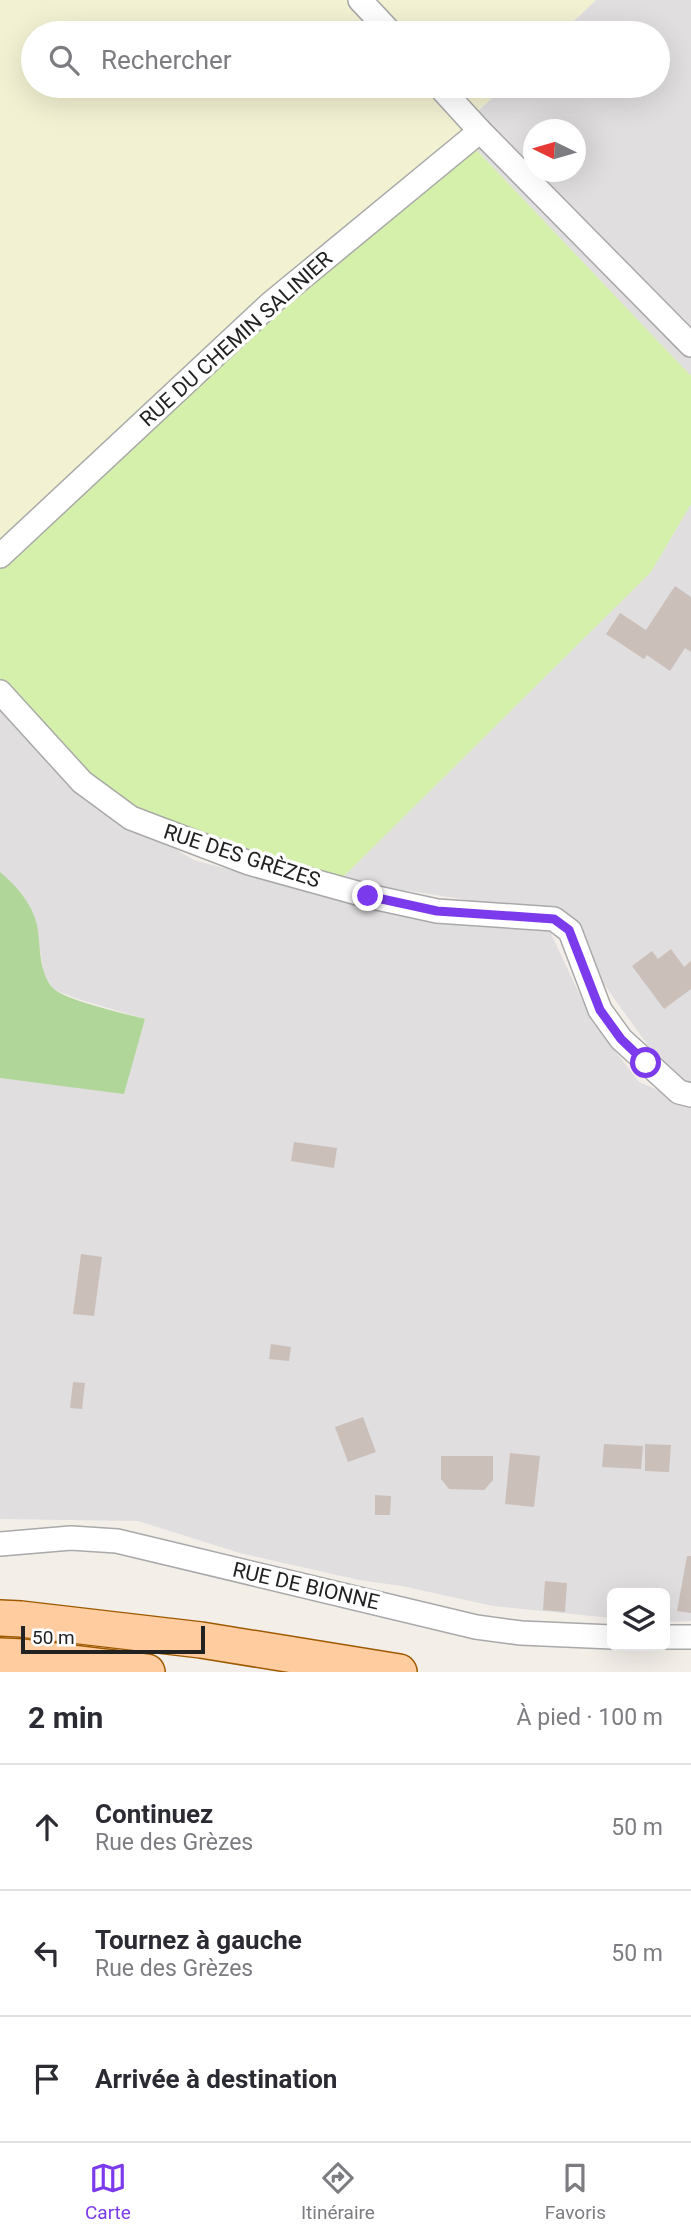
<!DOCTYPE html>
<html lang="fr">
<meta charset="utf-8">
<style>
:root{--surface:#fff;--page:#f7f7f7;--text:#2b2b33;--muted:#7c7c81;--line:#e1e1e2;--accent:#7c3aed}
body{margin:0;font-family:Roboto,sans-serif;background:var(--page);color:var(--text)}
.controls{position:absolute;right:21px;bottom:21px;display:grid;overflow:hidden;border-radius:10px;box-shadow:0 7px 28px #0002}
.controls button{width:63px;height:63px;display:grid;place-items:center;padding:0;border:0;border-bottom:2px solid var(--line);background:var(--surface);color:var(--text);font:35px sans-serif}
.compass{position:absolute;left:523px;top:119px;width:63px;height:63px;border-radius:50%;background:var(--surface);box-shadow:0 7px 28px #0002;rotate:275deg}
.scale{position:absolute;left:21px;bottom:18px;width:184px;box-sizing:border-box;padding-left:7px;border:4px solid #222;border-top:0;font-size:19px;line-height:24px;white-space:nowrap;color:#222;-webkit-text-stroke:5px #fff;paint-order:stroke}
.stop{position:absolute;width:21px;height:21px;margin:-16px;border:5px solid #7c3aed;border-radius:50%;background:#fff}
.stop.end{background:#7c3aed;border-color:#fff;box-shadow:0 2px 7px #0008}
.list{margin:0;padding:0;list-style:none}
h2{display:flex;justify-content:space-between;align-items:center;height:91px;margin:0;padding:0 28px;font-size:30px}
h2 small{font-size:23px;font-weight:400;color:var(--muted)}
.list li{display:grid;grid-template-columns:46px 1fr auto;gap:21px;align-items:center;box-sizing:border-box;height:126px;padding:0 28px;border-top:2px solid var(--line)}
.list b{display:block;font-size:26px;white-space:nowrap}
.list p{margin:0;font-size:23px;white-space:nowrap;color:var(--muted)}
.list em{font-size:23px;font-style:normal;color:var(--muted)}
.icon{flex:none;width:38px;height:38px;fill:none;stroke:currentColor;stroke-width:2;stroke-linecap:round;stroke-linejoin:round}
.map{position:relative;flex:none;width:691px;height:1672px;overflow:hidden}
.search{position:absolute;background:var(--surface);box-shadow:0 7px 28px #0002;left:21px;right:21px;top:21px;height:77px;display:flex;align-items:center;gap:18px;box-sizing:border-box;padding:0 24px;border-radius:38px;color:var(--muted);font-size:26px}
.sheet{height:469px;background:var(--surface)}
nav{display:flex;justify-content:space-around;align-items:center;box-sizing:border-box;height:98px;border-top:2px solid var(--line);background:var(--surface);font-size:19px;color:var(--muted)}
nav a{display:grid;justify-items:center;gap:4px}
nav .on{color:var(--accent)}
.map>svg:first-child{display:block}
</style>
<div class="map">
<svg width="691" height="1672" viewBox="0 0 691 1672">
<rect width="100%" height="100%" fill="#f3eee8"/>
<g fill="#e0dedf" fill-rule="evenodd">
<path d="M596,0H691V376L470,143L477,112L505,86H658V33H561ZM534,130H576V172H534Z"/>
<polygon points="691,504 691,1084 669,1075 601,980 569,916 340,880 651,572"/>
<polygon points="0,707 103,807 194,860 335,898 547,925 592,1021 639,1082 691,1104 691,1621 665,1622 665,1593 612,1593 612,1618 493,1606 402,1586 359,1580 240,1553 138,1521 0,1519 0,1078 124,1093 145,1019 81,1000 54,990 44,975 36,924 0,872"/>
</g>
<polygon fill="#f2f1d2" points="0,0 596,0 561,33 33,33 33,86 505,86 477,112 470,143 0,565"/>
<path fill="#d4f0aa" d="M470,143L691,376V504L651,572L340,880C272,860 198,846 136,812C89,786 38,722 0,682V565L222,353Z"/>
<path fill="#b1d699" d="M0,872C17,886 32,904 37,925C41,945 38,972 53,988C64,1000 126,1014 145,1019L124,1094L0,1078Z"/>
<g fill="#cbbfba">
<polygon points="675,586 691,597 691,652 685,648 670,671 647,655 644,659 606,634 620,613 646,630"/>
<polygon points="671,949 684,967 691,961 691,989 664,1009 632,966 652,951 658,959"/>
<polygon points="294,1142 337,1148 334,1168 291,1161"/>
<polygon points="81,1254 102,1257 94,1316 73,1314"/>
<polygon points="271,1344 291,1347 289,1361 269,1359"/>
<polygon points="73,1382 85,1383 82,1409 70,1408"/>
<polygon points="363,1417 376,1452 348,1462 335,1427"/>
<polygon points="604,1444 643,1446 641,1469 602,1467"/>
<polygon points="645,1444 671,1445 669,1472 645,1471"/>
<polygon points="510,1453 540,1456 534,1507 505,1504"/>
<polygon points="441,1456 493,1456 493,1480 484,1490 449,1489 441,1479"/>
<polygon points="375,1495 391,1496 390,1515 375,1515"/>
<polygon points="687,1556 691,1556 691,1613 677,1611"/>
<polygon points="545,1581 567,1583 565,1612 543,1610"/>
</g>
<g fill="none" stroke-linecap="round" stroke-linejoin="round">
<defs>
<g id="street">
<polyline points="360,0 391,33"/>
<polyline points="439,86 480,131 691,345"/>
<polyline points="0,556 270,304 480,131"/>
<polyline points="0,692 82,782 131,818 249,863 368,896 437,911 554,919 570,931 600,1010 621,1039 679,1092 691,1095"/>
<polyline points="0,1544 71,1538 117,1541 476,1627 521,1633 612,1637"/>
<polyline points="665,1637 691,1637"/>
</g>
<g id="primary">
<polyline points="0,1618 21,1619 201,1640 399,1672"/>
<polyline points="0,1656 23,1657 147,1672"/>
</g>
</defs>
<use href="#street" stroke="#a9a9a9" stroke-width="26"/>
<use href="#primary" stroke="#9f5a00" stroke-width="38"/>
<use href="#street" stroke="#fff" stroke-width="23"/>
<use href="#primary" stroke="#ffcca0" stroke-width="35"/>
</g>
<g fill="none" stroke-linecap="round" stroke-linejoin="round">
<polyline stroke="#7c3aed" stroke-width="9" points="368,896 437,911 554,919 569,930 600,1010 621,1039 646,1063"/>
</g>
<g text-anchor="middle" dominant-baseline="central" stroke-width="7" stroke-linejoin="round" paint-order="stroke">
<g font-size="21" fill="#222" stroke="#fff">
<text transform="translate(236 339) rotate(-42)">RUE DU CHEMIN SALINIER</text>
<text transform="translate(242 856) rotate(18)">RUE DES GRÈZES</text>
<text transform="translate(306 1586) rotate(13)">RUE DE BIONNE</text>
</g>
</g>
</svg>
<div class="controls">
<button><svg class="icon" aria-label="layers" viewBox="0 0 24 24"><path d="M12 4l9 5-9 5-9-5zM3 14l9 5 9-5"/></svg></button>
</div>
<svg class="compass" viewBox="-18 -18 36 36"><path d="M0-13l5 13h-10z" fill="#e53935"/><path d="M0 13l5-13h-10z" fill="#7c7c81"/></svg>
<div class="scale">50 m</div>
<div class="stop" style="left:646px;top:1063px"></div>
<div class="stop end" style="left:368px;top:896px"></div>
<div class="search"><svg class="icon" aria-label="search" viewBox="0 0 24 24"><circle cx="10" cy="10" r="6"/><path d="M15 15l6 6"/></svg>Rechercher</div>
</div>
<section class="sheet">
<h2>2 min<small>À pied · 100 m</small></h2>
<ul class="list">
<li><svg class="icon" aria-label="ahead" viewBox="0 0 24 24"><path d="M12 20V5M6 11l6-6 6 6"/></svg><div><b>Continuez</b><p>Rue des Grèzes</p></div><em>50 m</em></li>
<li><svg class="icon" aria-label="left" viewBox="0 0 24 24"><path d="M17 20v-9H6M10 6l-5 5 5 5"/></svg><div><b>Tournez à gauche</b><p>Rue des Grèzes</p></div><em>50 m</em></li>
<li><svg class="icon" aria-label="arrive" viewBox="0 0 24 24"><path d="M6 21V4h12l-3 4 3 4H6"/></svg><div><b>Arrivée à destination</b></div></li>
</ul>
</section>
<nav>
<a class="on"><svg class="icon" aria-label="map" viewBox="0 0 24 24"><path d="M3 6l6-2 6 2 6-2v14l-6 2-6-2-6 2zM9 4v14M15 6v14"/></svg>Carte</a>
<a><svg class="icon" aria-label="directions" viewBox="0 0 24 24"><path d="M12 3l9 9-9 9-9-9zM9 14v-3h6M13 9l2 2-2 2"/></svg>Itinéraire</a>
<a><svg class="icon" aria-label="saved" viewBox="0 0 24 24"><path d="M7 4h10v16l-5-4-5 4z"/></svg>Favoris</a>
</nav>
